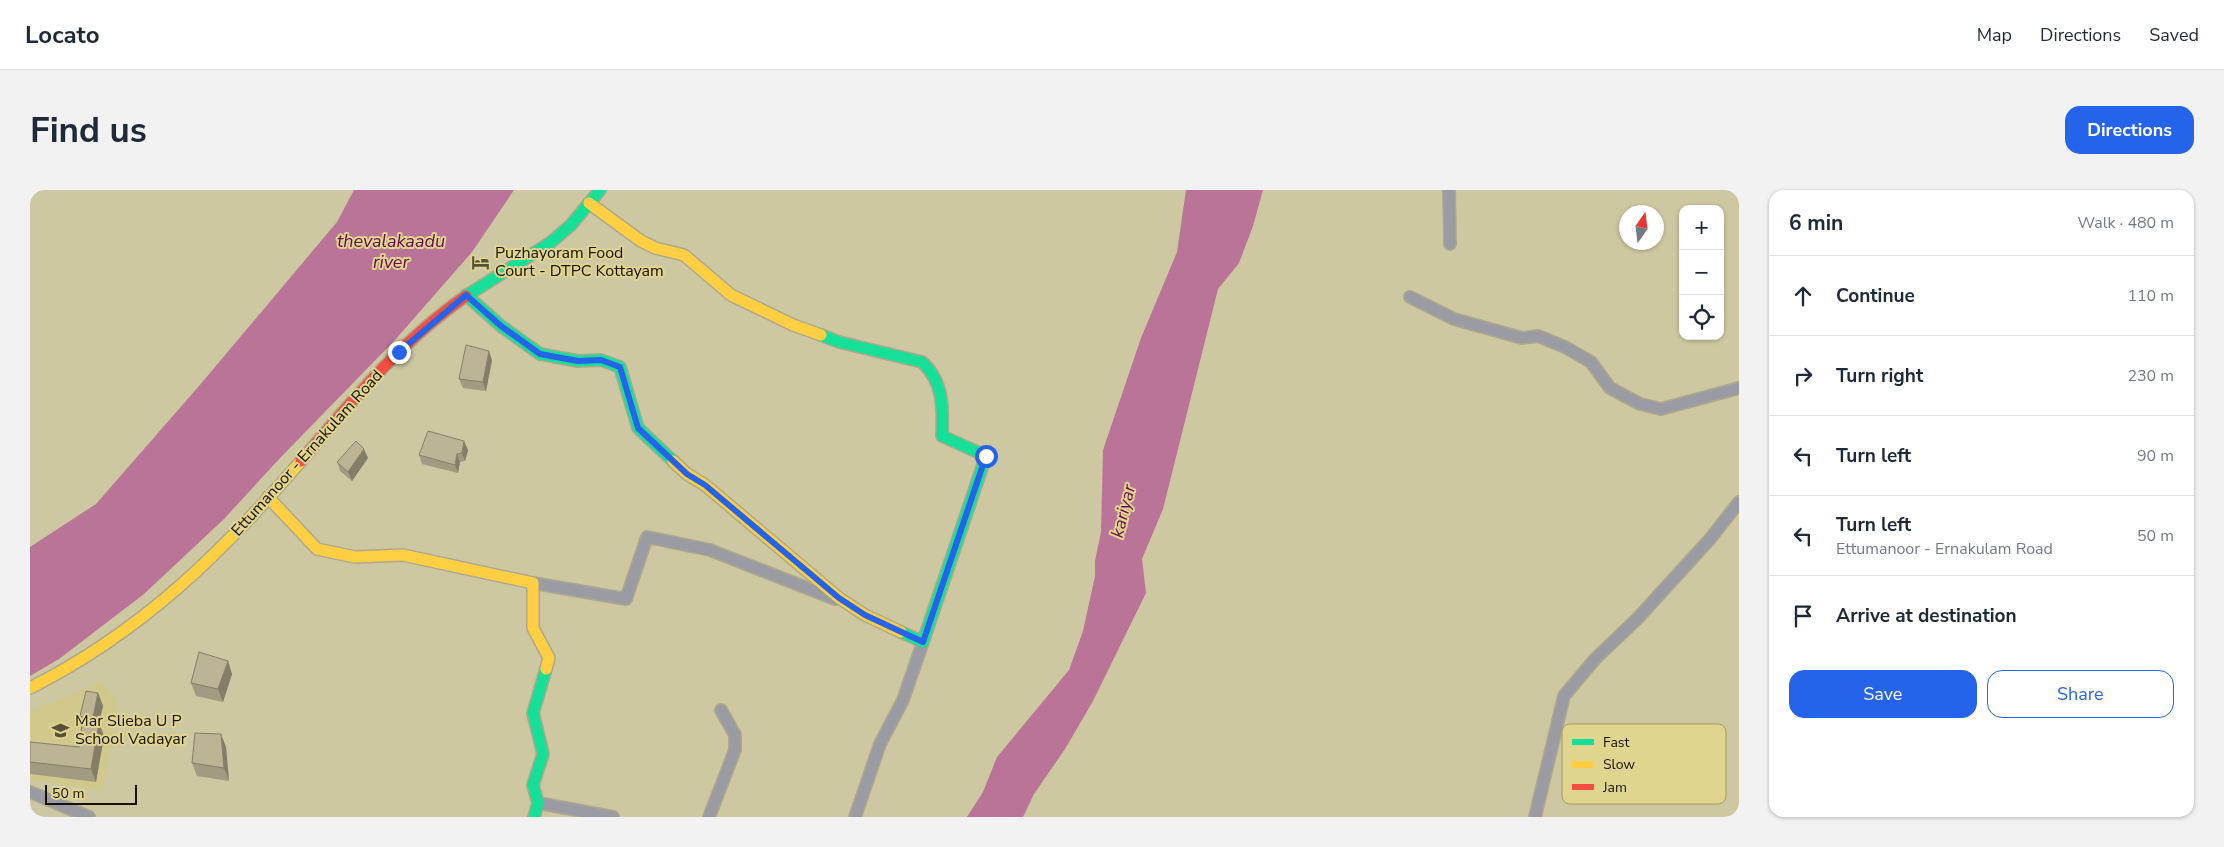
<!DOCTYPE html>
<meta charset="utf-8">
<style>
:root{--surface:#fff;--page:#f2f2f3;--text:#1f2937;--muted:#747a83;--line:#e0e1e3;--accent:#2563eb}
body{margin:0;font-family:"Nunito Sans",sans-serif;background:var(--page);color:var(--text)}
.controls{position:absolute;right:15px;top:15px;display:grid;overflow:hidden;border-radius:10px;box-shadow:0 1px 4px #0004}
.controls button{width:45px;height:45px;display:grid;place-items:center;padding:0;border:0;border-bottom:1px solid var(--line);background:var(--surface);color:var(--text);font:25px sans-serif}
.compass{position:absolute;left:1589px;top:15px;width:45px;height:45px;border-radius:50%;background:var(--surface);box-shadow:0 1px 4px #0004;rotate:14deg}
.scale{position:absolute;left:15px;bottom:12px;width:92px;box-sizing:border-box;padding-left:5px;border:2px solid #161100;border-top:0;font-size:14px;line-height:18px;white-space:nowrap;color:#161100;-webkit-text-stroke:4px #e0d58e;paint-order:stroke}
.stop{position:absolute;width:15px;height:15px;margin:-11px;border:4px solid #2563eb;border-radius:50%;background:#fff}
.stop.end{background:#2563eb;border-color:#fff;box-shadow:0 1px 5px #0008}
.list{margin:0;padding:0;list-style:none}
h2{display:flex;justify-content:space-between;align-items:center;height:65px;margin:0;padding:0 20px;font-size:21px}
h2 small{font-size:16px;font-weight:400;color:var(--muted)}
.list li{display:grid;grid-template-columns:32px 1fr auto;gap:15px;align-items:center;box-sizing:border-box;height:80px;padding:0 20px;border-top:1px solid var(--line)}
.list b{display:block;font-size:19px;white-space:nowrap}
.list p{margin:0;font-size:16px;white-space:nowrap;color:var(--muted)}
.list em{font-size:16px;font-style:normal;color:var(--muted)}
.actions{display:flex;gap:10px;padding:15px 20px}
.actions a{flex:1;padding:11px 0;border:1px solid var(--accent);border-radius:15px;text-align:center;font-size:18px;color:var(--accent)}
.actions .main{background:var(--accent);color:#fff}
.icon{flex:none;width:28px;height:28px;fill:none;stroke:currentColor;stroke-width:2;stroke-linecap:round;stroke-linejoin:round}
.map{position:relative;flex:none;width:1709px;height:627px;overflow:hidden;border-radius:15px}
header{display:flex;align-items:center;gap:30px;box-sizing:border-box;height:70px;padding:0 25px;background:var(--surface);border-bottom:1px solid var(--line)}
header strong{font-size:24px}
nav{display:flex;gap:28px;margin-inline-start:auto;font-size:18px}
.intro{display:flex;align-items:center;justify-content:space-between;box-sizing:border-box;height:120px;padding:0 30px}
h1{margin:0;font-size:35px}
.button{padding:12px 22px;border-radius:15px;background:var(--accent);color:#fff;font-size:18px;font-weight:700}
main{display:flex;gap:30px;padding:0 30px}
aside{flex:1;background:var(--surface);border-radius:15px;box-shadow:0 1px 4px #0004}
.map>svg:first-child{display:block}
</style>
<header>
<strong>Locato</strong>
<nav><a>Map</a><a>Directions</a><a>Saved</a></nav>
</header>
<div class="intro"><h1>Find us</h1><a class="button">Directions</a></div>
<main>
<div class="map">
<svg width="1709" height="627" viewBox="0 0 1709 627">
<rect width="100%" height="100%" fill="#cdc8a1"/>
<polygon fill="#d1c98c" points="72,492 88,514 73,601 0,589 0,521"/>
<g fill="#b97497">
<polygon points="324,0 484,0 442,62 365,150 251,267 194,329 114,404 29,469 0,486 0,357 66,314 169,196 307,32"/>
<polygon points="1156,0 1233,0 1223,36 1209,73 1188,99 1133,319 1112,369 1116,403 1063,511 1035,559 1004,604 993,627 937,627 953,602 967,567 1039,480 1053,441 1065,386 1065,371 1071,342 1073,260 1111,148 1147,62"/>
</g>
<g fill="none" stroke-linecap="round" stroke-linejoin="round">
<defs>
<g id="street">
<polyline points="1419,0 1420,54"/>
<polyline points="1380,107 1424,129 1492,148 1508,146 1535,157 1561,172 1580,198 1610,214 1631,219 1709,198"/>
<polyline points="503,393 596,409 617,347 680,360 805,409"/>
<polyline points="0,602 59,627"/>
<polyline points="508,613 583,627"/>
<polyline points="679,627 705,560 705,545 691,520"/>
<polyline points="825,627 850,554 873,510 893,452"/>
<polyline points="1505,627 1534,506 1565,469 1607,429 1680,349 1709,312"/>
</g>
<g id="fast">
<polyline points="436,105 471,136 510,164 548,171 571,170 590,177 608,238 643,271"/>
<polyline points="436,106 520,53 541,35 570,0"/>
<path d="M791,145L809,152L892,172C914,192 913,219 912,246L956,266L893,452L871,442"/>
<polyline points="504,627 508,613 503,595 513,564 503,523 516,479"/>
</g>
<g id="slow">
<polyline points="559,13 611,51 625,58 654,65 701,105 763,135 791,145"/>
<polyline points="643,271 657,284 675,295 809,408 835,425 871,442"/>
<polyline points="238,307 287,359 325,367 373,365 503,393 503,438 519,468 516,479"/>
<path d="M0,498C111,442 191,364 271,271"/>
</g>
<path id="jam" d="M271,271C321,212 372,150 436,106"/>
</defs>
<use href="#street" stroke="#aca88b" stroke-width="14"/>
<use href="#fast" stroke="#aca88b" stroke-width="14"/>
<use href="#slow" stroke="#aca88b" stroke-width="14"/>
<use href="#jam" stroke="#aca88b" stroke-width="14"/>
<use href="#street" stroke="#9b9ba3" stroke-width="11"/>
<use href="#fast" stroke="#16e098" stroke-width="11"/>
<use href="#slow" stroke="#ffcf43" stroke-width="11"/>
<use href="#jam" stroke="#f24e42" stroke-width="11"/>
</g>
<g fill="#a39b81">
<polygon points="462,170 456,201 433,198 429,189"/>
<polygon points="438,260 435,271 430,272 428,283 392,274 389,265"/>
<polygon points="338,268 322,291 310,281 307,272"/>
<polygon points="198,471 202,484 193,512 166,506 161,493"/>
<polygon points="68,503 73,516 69,533 74,546 66,592 0,584 0,552 49,557 52,533 50,526"/>
<polygon points="196,557 199,591 167,586 162,573"/>
</g>
<g fill="#847e69">
<polygon points="459,161 462,170 456,201 453,192"/>
<polygon points="434,251 438,260 435,271 432,263"/>
<polygon points="334,259 338,268 322,291 318,282"/>
<polygon points="427,264 430,272 428,283 425,275"/>
<polygon points="198,471 202,484 193,512 188,499"/>
<polygon points="68,503 73,516 66,545 62,532"/>
<polygon points="69,533 74,546 66,592 61,579"/>
<polygon points="191,544 196,557 199,591 194,578"/>
</g>
<g fill="#bdb496" stroke="#847e69">
<polygon points="436,155 459,161 453,192 429,189"/>
<polygon points="398,241 434,251 432,263 427,264 425,275 389,265"/>
<polygon points="326,251 334,259 318,282 307,272"/>
<polygon points="169,462 198,471 188,499 161,493"/>
<polygon points="56,501 68,503 62,532 69,533 61,579 0,572 0,552 49,557 53,527 50,526"/>
<polygon points="165,543 191,544 194,578 162,573"/>
</g>
<g fill="none" stroke-linecap="round" stroke-linejoin="round">
<polyline stroke="#2563eb" stroke-width="6" points="369,162 436,105 471,136 510,164 548,171 571,170 590,177 608,238 657,284 675,295 809,408 835,425 893,452 956,266"/>
</g>
<defs>
<symbol id="hotel-bare" viewBox="-9 -9 18 18"><path d="M-6-4.5h1.5V1H6V5H4.5V3h-9V5H-6ZM-4 0a1.8 1.8 0 1 1 3.6 0ZM.5 0V-2.5h3Q6-2.5 6 0Z" fill="#565138" stroke="#e0d58e" stroke-width="2.5" paint-order="stroke"/></symbol>
<symbol id="school-bare" viewBox="-9 -9 18 18"><path d="M0-5L7-2L0 1L-7-2ZM-4 1L0 2.5L4 1V4Q0 6-4 4Z" fill="#565138" stroke="#e0d58e" stroke-width="2.5" paint-order="stroke"/></symbol>
</defs>
<g fill-rule="evenodd">
<use href="#hotel-bare" x="438" y="60" width="25" height="25"/>
<use href="#school-bare" x="18" y="528" width="25" height="25"/>
</g>
<g text-anchor="middle" dominant-baseline="central" stroke-width="4" stroke-linejoin="round" paint-order="stroke">
<g font-size="16" fill="#161100" stroke="#e0d58e" text-anchor="start">
<text x="465" y="63">Puzhayoram Food<tspan x="465" dy="18">Court - DTPC Kottayam</tspan></text>
<text x="45" y="531">Mar Slieba U P<tspan x="45" dy="18">School Vadayar</tspan></text>
</g>
<g font-size="16" fill="#161100" stroke="#e0d58e">
<text transform="translate(277 263) rotate(-48)">Ettumanoor - Ernakulam Road</text>
</g>
<g font-size="18" font-style="italic" fill="#680951" stroke="#e0d58e">
<text x="361" y="51">thevalakaadu<tspan x="361" dy="21">river</tspan></text>
<text transform="translate(1093 321) rotate(-76)">kariyar</text>
</g>
</g>
<rect x="1532" y="534" width="164" height="80" rx="8" fill="#e0d58e" stroke="#a39a63" stroke-width="1"/>
<rect x="1542" y="549" width="22" height="6" fill="#16e098"/>
<rect x="1542" y="571" width="22" height="7" fill="#ffcf43"/>
<rect x="1542" y="594" width="22" height="6" fill="#f24e42"/>
<g font-size="14" fill="#161100">
<text x="1573" y="557">Fast</text>
<text x="1573" y="579">Slow</text>
<text x="1573" y="602">Jam</text>
</g>
</svg>
<div class="controls">
<button>+</button>
<button>−</button>
<button><svg class="icon" aria-label="locate" viewBox="0 0 24 24"><circle cx="12" cy="12" r="6"/><path d="M12 2v4M12 18v4M2 12h4M18 12h4"/></svg></button>
</div>
<svg class="compass" viewBox="-18 -18 36 36"><path d="M0-13l5 13h-10z" fill="#e53935"/><path d="M0 13l5-13h-10z" fill="#747a83"/></svg>
<div class="scale">50 m</div>
<div class="stop" style="left:956px;top:266px"></div>
<div class="stop end" style="left:369px;top:162px"></div>
</div>
<aside>
<h2>6 min<small>Walk · 480 m</small></h2>
<ul class="list">
<li><svg class="icon" aria-label="ahead" viewBox="0 0 24 24"><path d="M12 20V5M6 11l6-6 6 6"/></svg><div><b>Continue</b></div><em>110 m</em></li>
<li><svg class="icon" aria-label="right" viewBox="0 0 24 24"><path d="M7 20v-9h11M14 6l5 5-5 5"/></svg><div><b>Turn right</b></div><em>230 m</em></li>
<li><svg class="icon" aria-label="left" viewBox="0 0 24 24"><path d="M17 20v-9H6M10 6l-5 5 5 5"/></svg><div><b>Turn left</b></div><em>90 m</em></li>
<li><svg class="icon" aria-label="left" viewBox="0 0 24 24"><path d="M17 20v-9H6M10 6l-5 5 5 5"/></svg><div><b>Turn left</b><p>Ettumanoor - Ernakulam Road</p></div><em>50 m</em></li>
<li><svg class="icon" aria-label="arrive" viewBox="0 0 24 24"><path d="M6 21V4h12l-3 4 3 4H6"/></svg><div><b>Arrive at destination</b></div></li>
</ul>
<div class="actions"><a class="main">Save</a><a>Share</a></div>
</aside>
</main>
